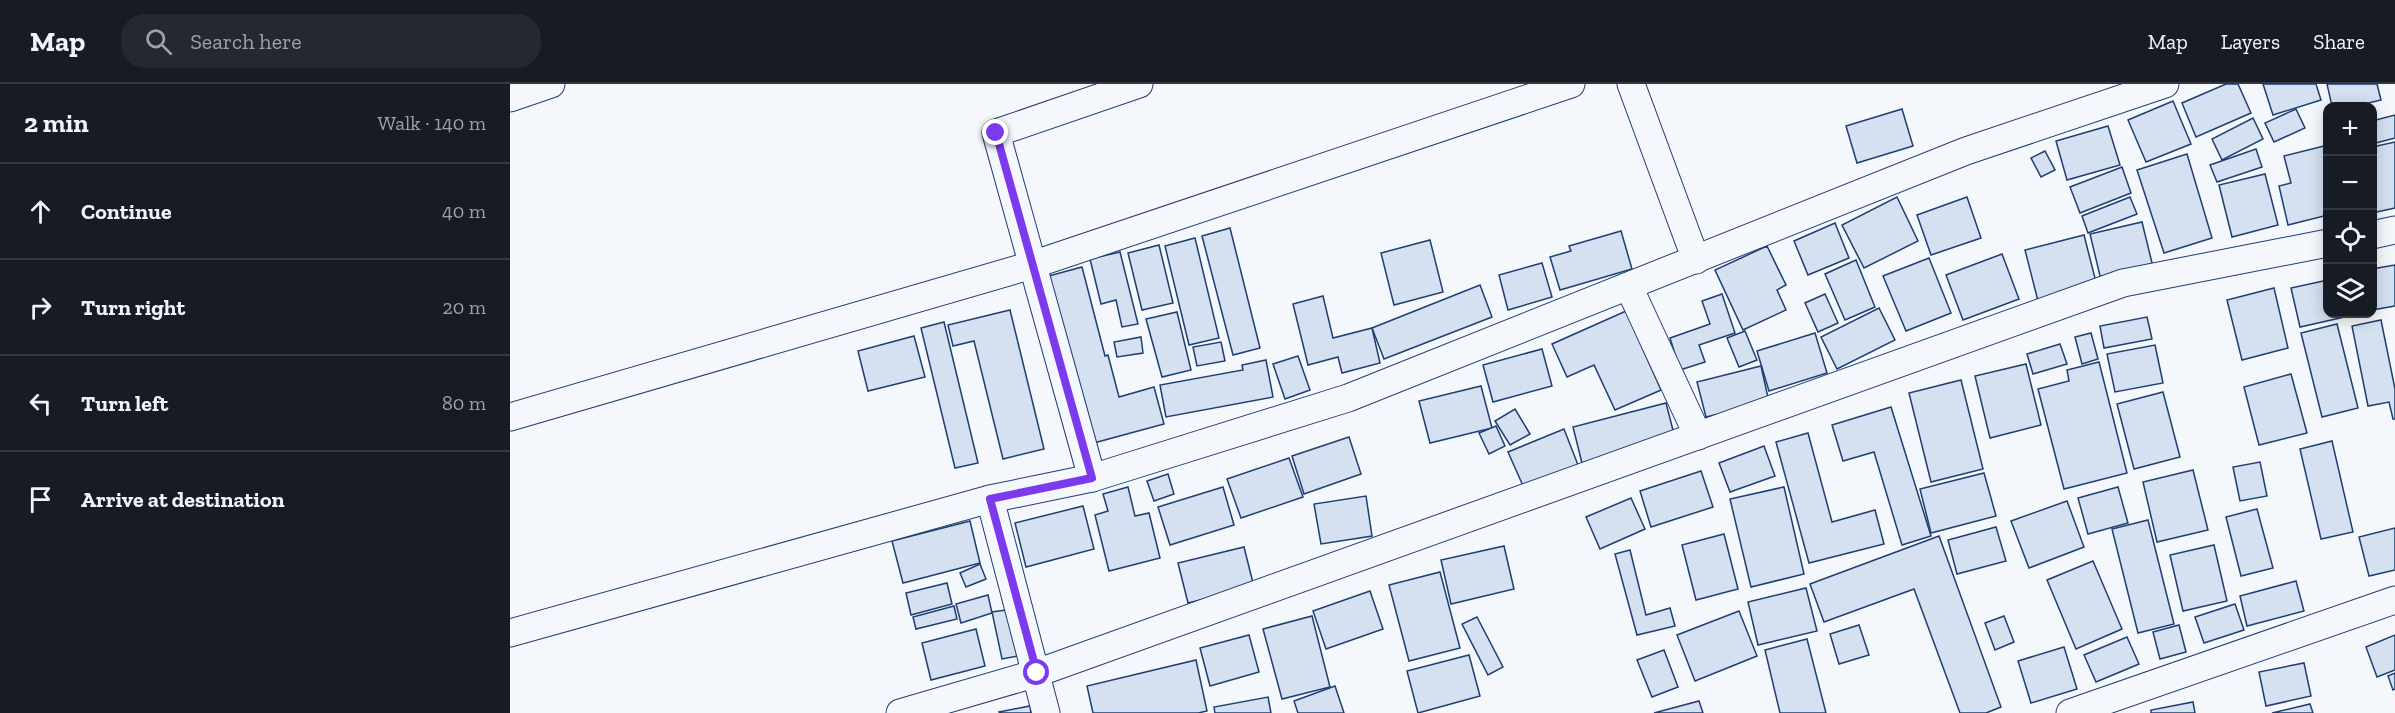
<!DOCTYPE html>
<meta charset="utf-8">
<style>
:root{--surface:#171b24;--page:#242831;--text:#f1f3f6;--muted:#9ea1a6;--line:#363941}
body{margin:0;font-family:"Zilla Slab",serif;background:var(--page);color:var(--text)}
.controls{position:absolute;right:18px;top:18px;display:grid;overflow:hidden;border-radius:12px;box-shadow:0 3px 15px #0003}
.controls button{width:54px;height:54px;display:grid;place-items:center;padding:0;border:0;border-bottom:2px solid var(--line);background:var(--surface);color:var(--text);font:30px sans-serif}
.stop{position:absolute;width:18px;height:18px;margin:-14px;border:4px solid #7c3aed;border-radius:50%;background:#fff}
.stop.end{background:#7c3aed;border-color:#fff;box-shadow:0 2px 6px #0008}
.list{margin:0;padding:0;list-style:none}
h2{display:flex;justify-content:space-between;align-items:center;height:78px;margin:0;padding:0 24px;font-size:26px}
h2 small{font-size:20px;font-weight:400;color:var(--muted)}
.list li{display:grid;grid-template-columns:39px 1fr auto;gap:18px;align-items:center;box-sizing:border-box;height:96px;padding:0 24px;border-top:2px solid var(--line)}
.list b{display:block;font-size:22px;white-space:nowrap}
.list em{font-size:20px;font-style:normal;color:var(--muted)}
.icon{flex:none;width:33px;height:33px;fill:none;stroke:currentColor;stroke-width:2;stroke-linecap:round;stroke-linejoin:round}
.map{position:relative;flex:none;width:1885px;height:629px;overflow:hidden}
header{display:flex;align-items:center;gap:36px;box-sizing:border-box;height:84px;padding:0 30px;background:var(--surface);border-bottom:2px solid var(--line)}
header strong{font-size:28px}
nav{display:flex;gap:33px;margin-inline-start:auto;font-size:21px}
.search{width:420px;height:54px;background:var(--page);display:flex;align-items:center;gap:15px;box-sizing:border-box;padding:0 21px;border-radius:24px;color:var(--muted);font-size:22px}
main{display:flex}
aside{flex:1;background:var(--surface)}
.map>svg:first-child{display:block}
</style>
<header>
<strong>Map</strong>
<div class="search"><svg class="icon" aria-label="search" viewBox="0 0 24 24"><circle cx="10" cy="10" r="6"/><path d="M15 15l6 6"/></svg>Search here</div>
<nav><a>Map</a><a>Layers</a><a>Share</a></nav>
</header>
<main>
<aside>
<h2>2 min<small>Walk · 140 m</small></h2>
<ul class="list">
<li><svg class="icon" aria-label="ahead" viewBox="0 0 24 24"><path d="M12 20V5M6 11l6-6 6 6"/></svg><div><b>Continue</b></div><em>40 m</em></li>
<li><svg class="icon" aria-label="right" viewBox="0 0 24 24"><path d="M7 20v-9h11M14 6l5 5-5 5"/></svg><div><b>Turn right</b></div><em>20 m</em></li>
<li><svg class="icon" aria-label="left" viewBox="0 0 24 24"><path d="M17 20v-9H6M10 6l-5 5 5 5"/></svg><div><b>Turn left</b></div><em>80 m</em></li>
<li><svg class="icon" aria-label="arrive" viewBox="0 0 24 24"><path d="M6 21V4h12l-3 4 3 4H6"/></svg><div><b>Arrive at destination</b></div></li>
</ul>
</aside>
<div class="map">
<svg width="1885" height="629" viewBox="0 0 1885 629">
<rect width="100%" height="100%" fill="#f4f7fb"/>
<g fill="#d5e0f0" stroke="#1d3f73" stroke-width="1.5">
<polygon points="1716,0 1728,0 1741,29 1686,53 1672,19"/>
<polygon points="1753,0 1806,0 1811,16 1763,31"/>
<polygon points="1817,0 1867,0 1871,16 1846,22 1822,22"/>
<polygon points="1663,17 1681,60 1636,78 1618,36"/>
<polygon points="1392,25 1403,62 1347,79 1336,42"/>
<polygon points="1786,25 1795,44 1764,58 1755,39"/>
<polygon points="1885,31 1885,54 1862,60 1862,37"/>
<polygon points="1743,34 1753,55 1712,76 1702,55"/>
<polygon points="1598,42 1610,81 1557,96 1546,57"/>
<polygon points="1885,58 1885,124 1862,129 1862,63"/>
<polygon points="1818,61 1818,131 1778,141 1769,102 1781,99 1774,72"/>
<polygon points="1746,65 1752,83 1707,98 1700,81"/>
<polygon points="1535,67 1545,86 1531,93 1521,74"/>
<polygon points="1677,70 1702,154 1654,169 1627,86"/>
<polygon points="1612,83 1621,109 1570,129 1560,103"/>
<polygon points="1755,90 1768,141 1722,153 1709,101"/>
<polygon points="1387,113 1408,157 1354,184 1332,141"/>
<polygon points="1457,113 1471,154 1421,171 1407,131"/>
<polygon points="1620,113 1627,130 1578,149 1572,132"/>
<polygon points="1632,138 1643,183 1591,196 1580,150"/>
<polygon points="1325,139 1339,174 1298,191 1284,157"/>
<polygon points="720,144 750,264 723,271 692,152"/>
<polygon points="1111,147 1122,185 1050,206 1040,173 1061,167 1059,162"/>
<polygon points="1574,151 1587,202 1528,217 1515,166"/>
<polygon points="685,154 709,254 679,261 655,162"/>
<polygon points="920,156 933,208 884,221 871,169"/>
<polygon points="649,161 663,219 632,226 618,169"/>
<polygon points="1257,162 1276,201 1267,206 1276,226 1233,246 1205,186"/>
<polygon points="610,168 628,240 612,243 606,216 591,220 580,175"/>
<polygon points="1492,170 1509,215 1453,236 1436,191"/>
<polygon points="1419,174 1441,229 1396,247 1373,192"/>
<polygon points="1346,176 1365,223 1335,236 1315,190"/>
<polygon points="1032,179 1042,213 998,226 989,191"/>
<polygon points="1885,181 1885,222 1862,226 1862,185"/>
<polygon points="572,183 595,272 598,271 609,313 644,303 654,340 580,360 535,193"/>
<polygon points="1818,196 1818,230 1848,230 1790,243 1781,204"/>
<polygon points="970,201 982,233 874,275 862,244"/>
<polygon points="1764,204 1778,264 1732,276 1717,216"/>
<polygon points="1212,210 1225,249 1189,261 1195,278 1170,286 1160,254 1200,240 1192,217"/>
<polygon points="1315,210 1328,239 1308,248 1295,219"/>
<polygon points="813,212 823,254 862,244 870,279 832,289 828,273 798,281 783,220"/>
<polygon points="1369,224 1385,256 1327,285 1311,253"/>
<polygon points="500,226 534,365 493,375 464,257 443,262 438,241"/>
<polygon points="1116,227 1151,306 1105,326 1084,281 1057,293 1042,260"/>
<polygon points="667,228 681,286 652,293 636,235"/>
<polygon points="1637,233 1642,255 1594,264 1590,242"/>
<polygon points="1871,236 1885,305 1885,335 1883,335 1879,318 1858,322 1842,242"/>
<polygon points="434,238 468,379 445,384 411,244"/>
<polygon points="1827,240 1848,324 1812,333 1791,249"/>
<polygon points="1235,247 1247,276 1229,283 1217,254"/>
<polygon points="1305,249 1317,289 1259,307 1247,267"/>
<polygon points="1581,249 1588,275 1572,280 1565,253"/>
<polygon points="404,252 415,293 358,307 348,267"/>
<polygon points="631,253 633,269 607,273 604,258"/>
<polygon points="711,258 715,277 687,282 683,263"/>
<polygon points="1550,260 1557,280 1523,290 1517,270"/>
<polygon points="1645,261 1653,299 1605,308 1597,270"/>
<polygon points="1032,265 1042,302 983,318 973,281"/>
<polygon points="788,272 800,306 775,315 763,280"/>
<polygon points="756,276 763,313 656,333 650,301 733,286 732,281"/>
<polygon points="1589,278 1617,389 1554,405 1528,305 1559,297 1557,286"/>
<polygon points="1516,280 1531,341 1480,354 1465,292"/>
<polygon points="1251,282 1259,318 1196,333 1187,298"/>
<polygon points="1781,290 1797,349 1749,361 1734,303"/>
<polygon points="1451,296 1473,385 1421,398 1399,309"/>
<polygon points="971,302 982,344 920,359 909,317"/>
<polygon points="1653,308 1670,373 1624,385 1607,320"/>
<polygon points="1156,319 1165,354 1072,379 1063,343"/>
<polygon points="1381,323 1421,452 1392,461 1364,368 1333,377 1322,341"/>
<polygon points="1005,325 1020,350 1000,361 985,337"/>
<polygon points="986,342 995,362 979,370 969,349"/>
<polygon points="1054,345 1068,381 1014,404 998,368"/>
<polygon points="1298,349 1322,438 1365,426 1374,460 1299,479 1266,358"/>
<polygon points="839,353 851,390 794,410 782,372"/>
<polygon points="1822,357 1843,448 1811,455 1790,365"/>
<polygon points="1254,362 1265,392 1220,408 1209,379"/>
<polygon points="779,374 793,413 731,434 717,395"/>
<polygon points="1750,378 1757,412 1730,417 1723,383"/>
<polygon points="1683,386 1698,446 1647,458 1633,398"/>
<polygon points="1191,387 1203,423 1141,443 1130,407"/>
<polygon points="1474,389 1486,432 1421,449 1410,405"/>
<polygon points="658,390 664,410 644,417 637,397"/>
<polygon points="618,403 625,432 639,429 650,474 599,487 585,431 598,427 593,410"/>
<polygon points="713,403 724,441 660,461 648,423"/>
<polygon points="1274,403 1294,490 1241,503 1220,415"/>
<polygon points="1608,403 1618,439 1578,450 1568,414"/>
<polygon points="856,412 862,452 811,460 804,420"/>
<polygon points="1121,414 1135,445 1090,465 1076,433"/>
<polygon points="1557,417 1574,463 1519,484 1501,437"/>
<polygon points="573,422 584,465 516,483 505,439"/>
<polygon points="1747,425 1763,484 1731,492 1716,433"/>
<polygon points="1638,436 1664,540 1628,549 1602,445"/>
<polygon points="460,437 470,479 393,499 382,457"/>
<polygon points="1486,443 1496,477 1447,490 1438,456"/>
<polygon points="1885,444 1885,486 1859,492 1849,453"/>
<polygon points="1214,450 1228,505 1186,516 1172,461"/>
<polygon points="1429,452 1491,623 1476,629 1450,629 1404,505 1314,538 1300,500"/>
<polygon points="1704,461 1717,517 1673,527 1660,471"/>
<polygon points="994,462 1004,505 941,520 931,476"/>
<polygon points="734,463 744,503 678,519 668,479"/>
<polygon points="1120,466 1136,531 1160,524 1165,542 1127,551 1105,470"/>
<polygon points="1583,477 1612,545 1566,565 1537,496"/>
<polygon points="470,480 476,495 456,503 450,489"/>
<polygon points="930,488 950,564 899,577 879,501"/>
<polygon points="1786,497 1794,527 1737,542 1730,512"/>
<polygon points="437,499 442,520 401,531 396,509"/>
<polygon points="1296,504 1307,547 1248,561 1238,518"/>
<polygon points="860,507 873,545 816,565 803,527"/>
<polygon points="478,511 482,529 451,539 446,520"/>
<polygon points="1725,520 1734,546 1694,559 1685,533"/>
<polygon points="444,522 447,535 406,545 403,533"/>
<polygon points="503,525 513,571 492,575 482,528"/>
<polygon points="1229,527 1247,572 1185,597 1167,551"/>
<polygon points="802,532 820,603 772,615 753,545"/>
<polygon points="1494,532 1504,558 1485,566 1475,539"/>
<polygon points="967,533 993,583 978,591 952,540"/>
<polygon points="1349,541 1359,571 1329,580 1320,550"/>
<polygon points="1669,541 1676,568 1650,575 1643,548"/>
<polygon points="466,545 475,582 421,596 412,559"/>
<polygon points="739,551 749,588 700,602 690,564"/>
<polygon points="1885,551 1885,586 1867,593 1856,563"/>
<polygon points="1617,553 1629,580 1586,598 1574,571"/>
<polygon points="1297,555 1316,629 1270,629 1255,566"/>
<polygon points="1554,563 1567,605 1521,619 1508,577"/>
<polygon points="1154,566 1168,603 1142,613 1127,576"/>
<polygon points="959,571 970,612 908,629 897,587"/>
<polygon points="686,576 697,627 688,629 583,629 577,602"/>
<polygon points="1794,579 1801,612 1756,622 1749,588"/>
<polygon points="1885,589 1885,605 1883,606 1878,592"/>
<polygon points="825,602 834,629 788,629 784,617"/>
<polygon points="758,613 761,629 705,629 704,623"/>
<polygon points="1189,617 1193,629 1144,629"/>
<polygon points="1683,618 1685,629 1641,629 1641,626"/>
<polygon points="1800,620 1803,629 1762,629"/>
<polygon points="520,622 521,629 490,629 489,628"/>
</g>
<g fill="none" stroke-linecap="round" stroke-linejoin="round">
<defs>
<g id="minor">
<polyline points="1121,0 1186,176"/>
<polyline points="0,14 41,0"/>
<polyline points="1862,151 1885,146"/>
<polyline points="1119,203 1188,352"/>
<polyline points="0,333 522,181 1061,0"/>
<polyline points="582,394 486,49 629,0"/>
<polyline points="480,415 536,629"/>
<polyline points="0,549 480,415 582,394 838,314 1456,67 1655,0"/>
<polyline points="390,629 527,589 1613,199 1818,159"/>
<polyline points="1560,629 1885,516"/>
</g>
</defs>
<use href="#minor" stroke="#1d3f73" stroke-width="29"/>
<use href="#minor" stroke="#f4f7fb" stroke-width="27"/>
</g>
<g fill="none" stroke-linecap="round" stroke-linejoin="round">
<polyline stroke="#7c3aed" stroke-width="8" points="486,49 582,394 480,415 527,589"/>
</g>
</svg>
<div class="controls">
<button>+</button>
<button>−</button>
<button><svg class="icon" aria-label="locate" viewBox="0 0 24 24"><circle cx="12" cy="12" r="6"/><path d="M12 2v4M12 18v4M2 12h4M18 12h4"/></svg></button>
<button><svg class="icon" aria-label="layers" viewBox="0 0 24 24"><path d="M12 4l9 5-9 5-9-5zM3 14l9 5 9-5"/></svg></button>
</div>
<div class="stop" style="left:527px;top:589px"></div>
<div class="stop end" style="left:486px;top:49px"></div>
</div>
</main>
